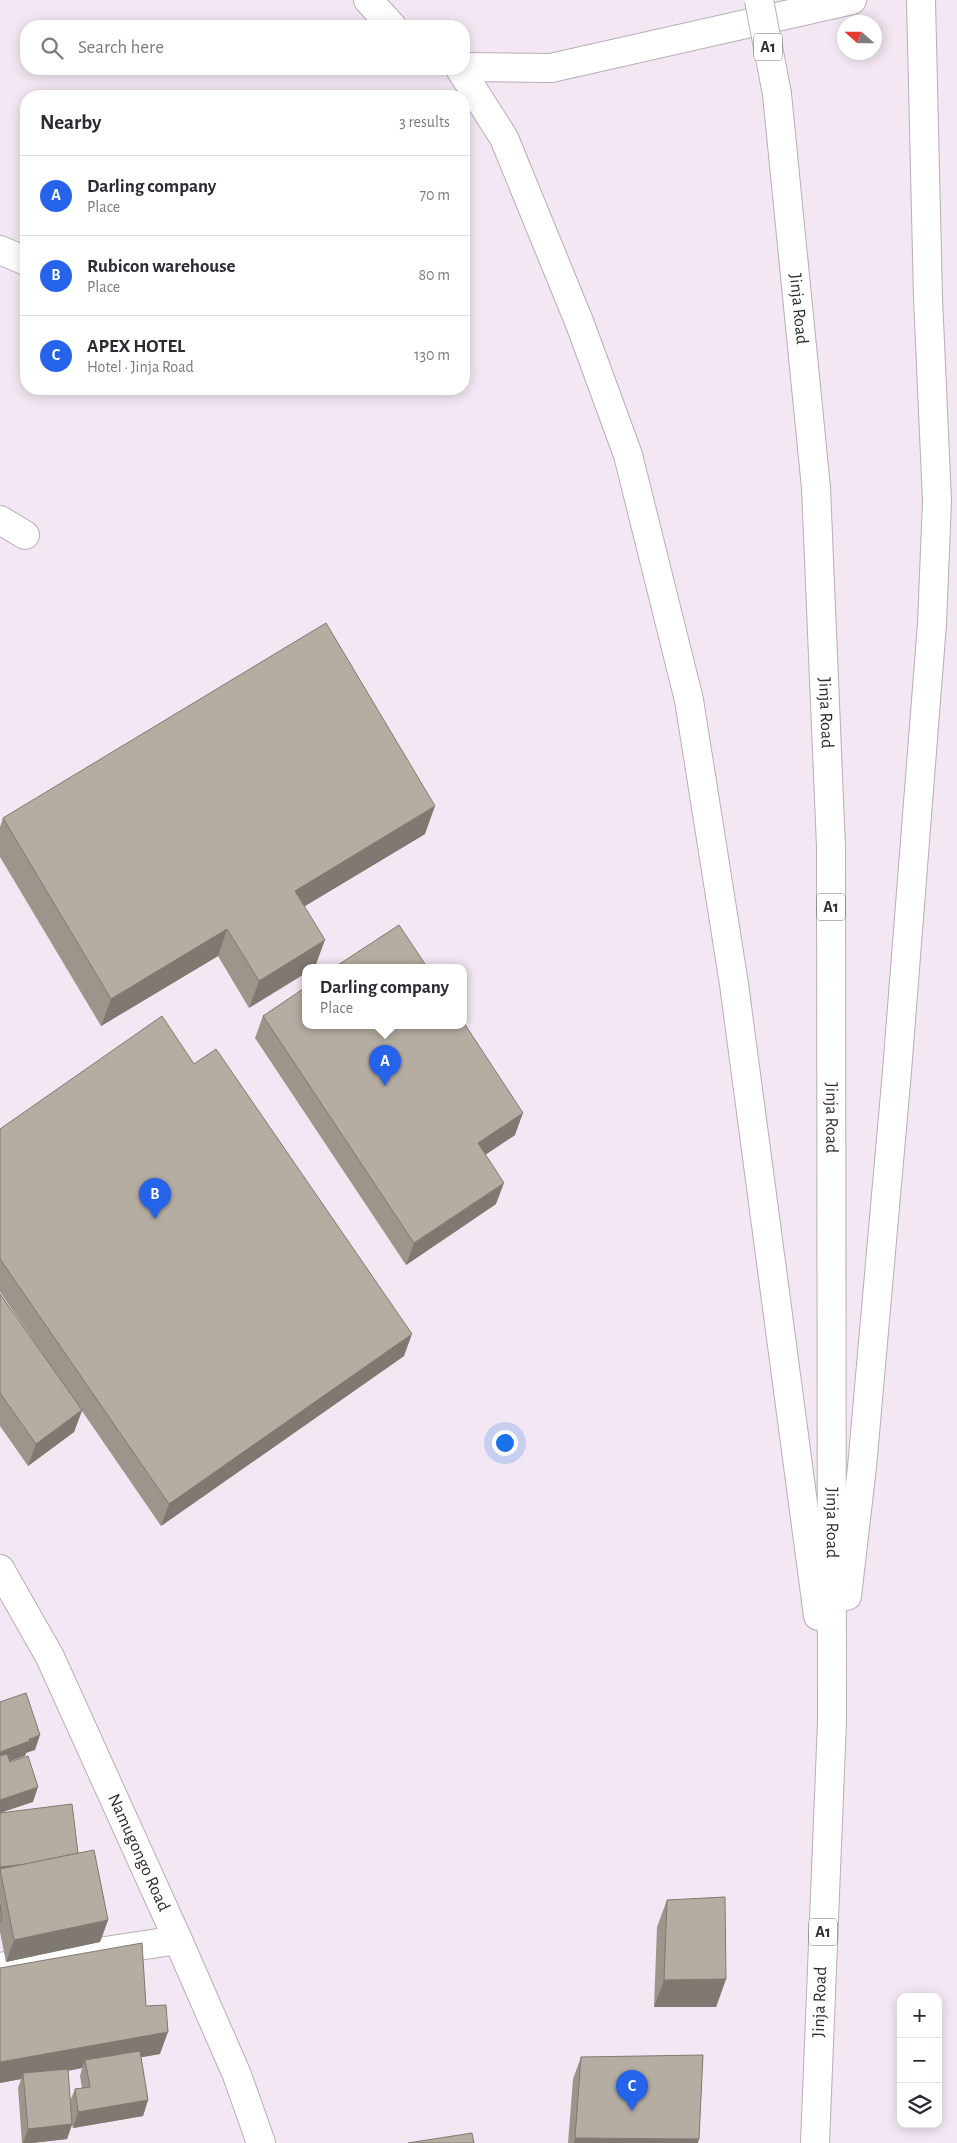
<!DOCTYPE html>
<meta charset="utf-8">
<style>
:root{--surface:#fff;--page:#f7f7f7;--text:#2b2b33;--muted:#7c7c81;--line:#e1e1e2;--accent:#2563eb}
body{margin:0;font-family:"Alegreya Sans",sans-serif;background:var(--page);color:var(--text)}
.controls{position:absolute;right:15px;bottom:15px;display:grid;overflow:hidden;border-radius:10px;box-shadow:0 2px 12px #0003}
.controls button{width:45px;height:45px;display:grid;place-items:center;padding:0;border:0;border-bottom:1px solid var(--line);background:var(--surface);color:var(--text);font:25px sans-serif}
.compass{position:absolute;left:837px;top:15px;width:45px;height:45px;border-radius:50%;background:var(--surface);box-shadow:0 2px 12px #0003;rotate:291deg}
.you{position:absolute;left:504px;top:1442px;width:18px;height:18px;margin:-12px;border:4px solid #fff;border-radius:50%;background:#1a73e8;box-shadow:0 0 0 8px #1a73e833}
.badge{display:grid;place-items:center;width:32px;height:32px;border-radius:50%;background:var(--accent);color:#fff;font-size:16px;font-weight:700}
.pin{position:absolute;translate:-50% -41px;filter:drop-shadow(0 1px 2px #0008)}
.pin::after{content:'';position:absolute;top:26px;width:18px;height:15px;background:inherit;clip-path:polygon(0 0,100% 0,50% 100%)}
.popup{position:absolute;left:302px;top:964px;width:165px;height:65px;box-sizing:border-box;display:grid;place-content:center;border-radius:10px;background:var(--surface);filter:drop-shadow(0 1px 4px #0005);font-size:16px;white-space:nowrap;color:var(--muted)}
.popup b{font-size:19px;color:var(--text)}
.popup::after{content:'';position:absolute;left:50%;top:100%;margin-left:-10px;border:10px solid transparent;border-top-color:var(--surface)}
.list{margin:0;padding:0;list-style:none}
h2{display:flex;justify-content:space-between;align-items:center;height:65px;margin:0;padding:0 20px;font-size:21px}
h2 small{font-size:16px;font-weight:400;color:var(--muted)}
.list li{display:grid;grid-template-columns:32px 1fr auto;gap:15px;align-items:center;box-sizing:border-box;height:80px;padding:0 20px;border-top:1px solid var(--line)}
.list b{display:block;font-size:19px;white-space:nowrap}
.list p{margin:0;font-size:16px;white-space:nowrap;color:var(--muted)}
.list em{font-size:16px;font-style:normal;color:var(--muted)}
.icon{flex:none;width:28px;height:28px;fill:none;stroke:currentColor;stroke-width:2;stroke-linecap:round;stroke-linejoin:round}
.map{position:relative;flex:none;width:957px;height:2143px;overflow:hidden}
.search{position:absolute;background:var(--surface);box-shadow:0 2px 12px #0003;left:20px;top:20px;width:450px;height:55px;display:flex;align-items:center;gap:12px;box-sizing:border-box;padding:0 18px;border-radius:20px;color:var(--muted);font-size:19px}
.panel{position:absolute;background:var(--surface);box-shadow:0 2px 12px #0003;left:20px;top:90px;width:450px;height:305px;border-radius:20px}
.map>svg:first-child{display:block}
</style>
<div class="map">
<svg width="957" height="2143" viewBox="0 0 957 2143">
<rect width="100%" height="100%" fill="#f2e7f2"/>
<g fill="none" stroke-linecap="round" stroke-linejoin="round">
<defs>
<g id="street">
<polyline points="0,250 26,261"/>
<polyline points="0,520 25,535"/>
<polyline points="0,1967 178,1940"/>
</g>
<g id="secondary">
<path id="s1" d="M0,1569L50,1657L178,1940L237,2075L261,2143"/>
</g>
<g id="highway">
<polyline points="368,0 392,26"/>
<polyline points="464,67 551,68 852,0"/>
<polyline points="460,69 504,138 580,324 628,455 689,700 734,984 818,1616"/>
<path id="s2" d="M777,94L816,488L831,847L832,1721L815,2143"/>
<polyline points="847,1596 862,1467 897,1071 932,624 937,501 928,298 921,0"/>
</g>
</defs>
<use href="#street" stroke="#b8adb8" stroke-width="30"/>
<use href="#secondary" stroke="#b8adb8" stroke-width="30"/>
<use href="#highway" stroke="#b8adb8" stroke-width="30"/>
<use href="#street" stroke="#fff" stroke-width="28"/>
<use href="#secondary" stroke="#fff" stroke-width="28"/>
<use href="#highway" stroke="#fff" stroke-width="28"/>
<defs>
<polyline id="highway-bridge" points="759,0 777,94"/>
</defs>
<use href="#highway-bridge" stroke="#b8adb8" stroke-width="30" stroke-linecap="butt"/>
<use href="#highway-bridge" stroke="#fff" stroke-width="28"/>
</g>
<g fill="#9d958b" fill-rule="evenodd">
<polygon points="3,818 425,834 305,906 249,1008 218,956 101,1026 0,857 0,827"/>
<polygon points="263,1016 515,1135 485,1155 496,1204 406,1265 255,1038"/>
<polygon points="194,1064 404,1356 161,1526 82,1411 74,1432 28,1466 0,1426 0,1294 47,1360 0,1292 0,1129"/>
<polygon points="0,1813 78,1853 108,1920 100,1942 6,1962 0,1932"/>
<polygon points="667,1900 726,1979 716,2007 654,2007 657,1927"/>
<path d="M146,2006L160,2054L141,2057L148,2100L143,2116L73,2128L72,2125L67,2139L32,2143H22L18,2088L21,2079L0,2083ZM82,2068L80,2076L82,2088L75,2089L70,2101L68,2071Z"/>
<polygon points="581,2057 698,2143 568,2143 573,2079"/>
</g>
<g fill="#7f7971">
<polygon points="435,806 425,834 285,918 295,891"/>
<polygon points="227,929 218,956 101,1026 111,999"/>
<polygon points="325,940 315,967 306,967 306,973 249,1008 259,981"/>
<polygon points="523,1113 515,1135 470,1165 478,1143"/>
<polygon points="504,1183 496,1204 406,1265 414,1243"/>
<polygon points="412,1334 404,1356 161,1526 169,1504"/>
<polygon points="82,1410 74,1432 28,1466 36,1444"/>
<polygon points="40,1735 35,1750 26,1753 25,1756 0,1765 0,1752"/>
<polygon points="38,1787 33,1802 0,1813 0,1800"/>
<polygon points="78,1857 0,1872 0,1867"/>
<polygon points="108,1920 100,1942 6,1962 14,1940"/>
<polygon points="726,1979 716,2007 654,2007 664,1980"/>
<polygon points="168,2032 160,2054 86,2067 85,2060 82,2068 24,2078 23,2073 21,2079 0,2083 0,2062"/>
<polygon points="148,2100 143,2116 73,2128 78,2112"/>
<polygon points="72,2124 67,2139 32,2143 23,2143 28,2129"/>
<polygon points="575,2138 699,2139 698,2143 574,2143"/>
</g>
<g fill="#b6ada2" stroke="#7f7971">
<polygon points="326,623 435,806 295,891 325,940 259,981 227,929 111,999 3,818"/>
<polygon points="399,925 427,967 335,967"/>
<polygon points="306,987 306,1025 464,1025 464,1023 523,1113 478,1143 504,1183 414,1243 263,1016"/>
<polygon points="162,1016 194,1064 216,1049 412,1334 169,1504 0,1259 0,1129"/>
<polygon points="0,1294 82,1410 36,1444 0,1393"/>
<polygon points="26,1693 40,1735 29,1739 30,1741 0,1752 0,1702"/>
<polygon points="7,1754 10,1762 28,1756 38,1787 0,1800 0,1756"/>
<polygon points="72,1804 78,1853 27,1864 0,1867 0,1813"/>
<polygon points="94,1850 108,1920 14,1940 0,1869"/>
<polygon points="725,1897 726,1979 664,1980 667,1900"/>
<polygon points="0,1904 2,1921 0,1922"/>
<polygon points="142,1943 146,2006 166,2005 168,2032 0,2062 0,1968"/>
<polygon points="140,2051 148,2100 78,2112 75,2089 90,2087 85,2060"/>
<polygon points="703,2055 699,2139 575,2138 581,2057"/>
<polygon points="68,2069 72,2124 28,2129 23,2073"/>
<polygon points="472,2133 474,2143 408,2143"/>
</g>
<g text-anchor="middle" dominant-baseline="central" stroke-width="4.5" stroke-linejoin="round" paint-order="stroke">
<g fill="#fff" stroke="#6e6b6e" stroke-width="1">
<rect x="754" y="33.5" width="28" height="27" rx="4"/>
<rect x="817" y="893.5" width="28" height="27" rx="4"/>
<rect x="809" y="1918.5" width="28" height="27" rx="4"/>
</g>
<g font-size="16" font-weight="bold" fill="#302c30">
<text x="768" y="47">A1</text>
<text x="831" y="907">A1</text>
<text x="823" y="1932">A1</text>
</g>
<g font-size="18" fill="#302c30" stroke="#fff">
<text stroke="none"><textPath href="#s2" startOffset="216">Jinja Road</textPath></text>
<text stroke="none"><textPath href="#s2" startOffset="621">Jinja Road</textPath></text>
<text stroke="none"><textPath href="#s2" startOffset="1026">Jinja Road</textPath></text>
<text stroke="none"><textPath href="#s2" startOffset="1431">Jinja Road</textPath></text>
<text stroke="none"><textPath href="#s1" startOffset="316">Namugongo Road</textPath></text>
<text transform="translate(820 2002) rotate(-88)">Jinja Road</text>
</g>
</g>
</svg>
<div class="controls">
<button>+</button>
<button>−</button>
<button><svg class="icon" aria-label="layers" viewBox="0 0 24 24"><path d="M12 4l9 5-9 5-9-5zM3 14l9 5 9-5"/></svg></button>
</div>
<svg class="compass" viewBox="-18 -18 36 36"><path d="M0-13l5 13h-10z" fill="#e53935"/><path d="M0 13l5-13h-10z" fill="#7c7c81"/></svg>
<div class="you"></div>
<div class="pin badge" style="left:385px;top:1086px">A</div>
<div class="popup"><b>Darling company</b>Place</div>
<div class="pin badge" style="left:155px;top:1219px">B</div>
<div class="pin badge" style="left:632px;top:2111px">C</div>
<div class="search"><svg class="icon" aria-label="search" viewBox="0 0 24 24"><circle cx="10" cy="10" r="6"/><path d="M15 15l6 6"/></svg>Search here</div>
<section class="panel">
<h2>Nearby<small>3 results</small></h2>
<ul class="list">
<li><span class="badge">A</span><div><b>Darling company</b><p>Place</p></div><em>70 m</em></li>
<li><span class="badge">B</span><div><b>Rubicon warehouse</b><p>Place</p></div><em>80 m</em></li>
<li><span class="badge">C</span><div><b>APEX HOTEL</b><p>Hotel · Jinja Road</p></div><em>130 m</em></li>
</ul>
</section>
</div>
